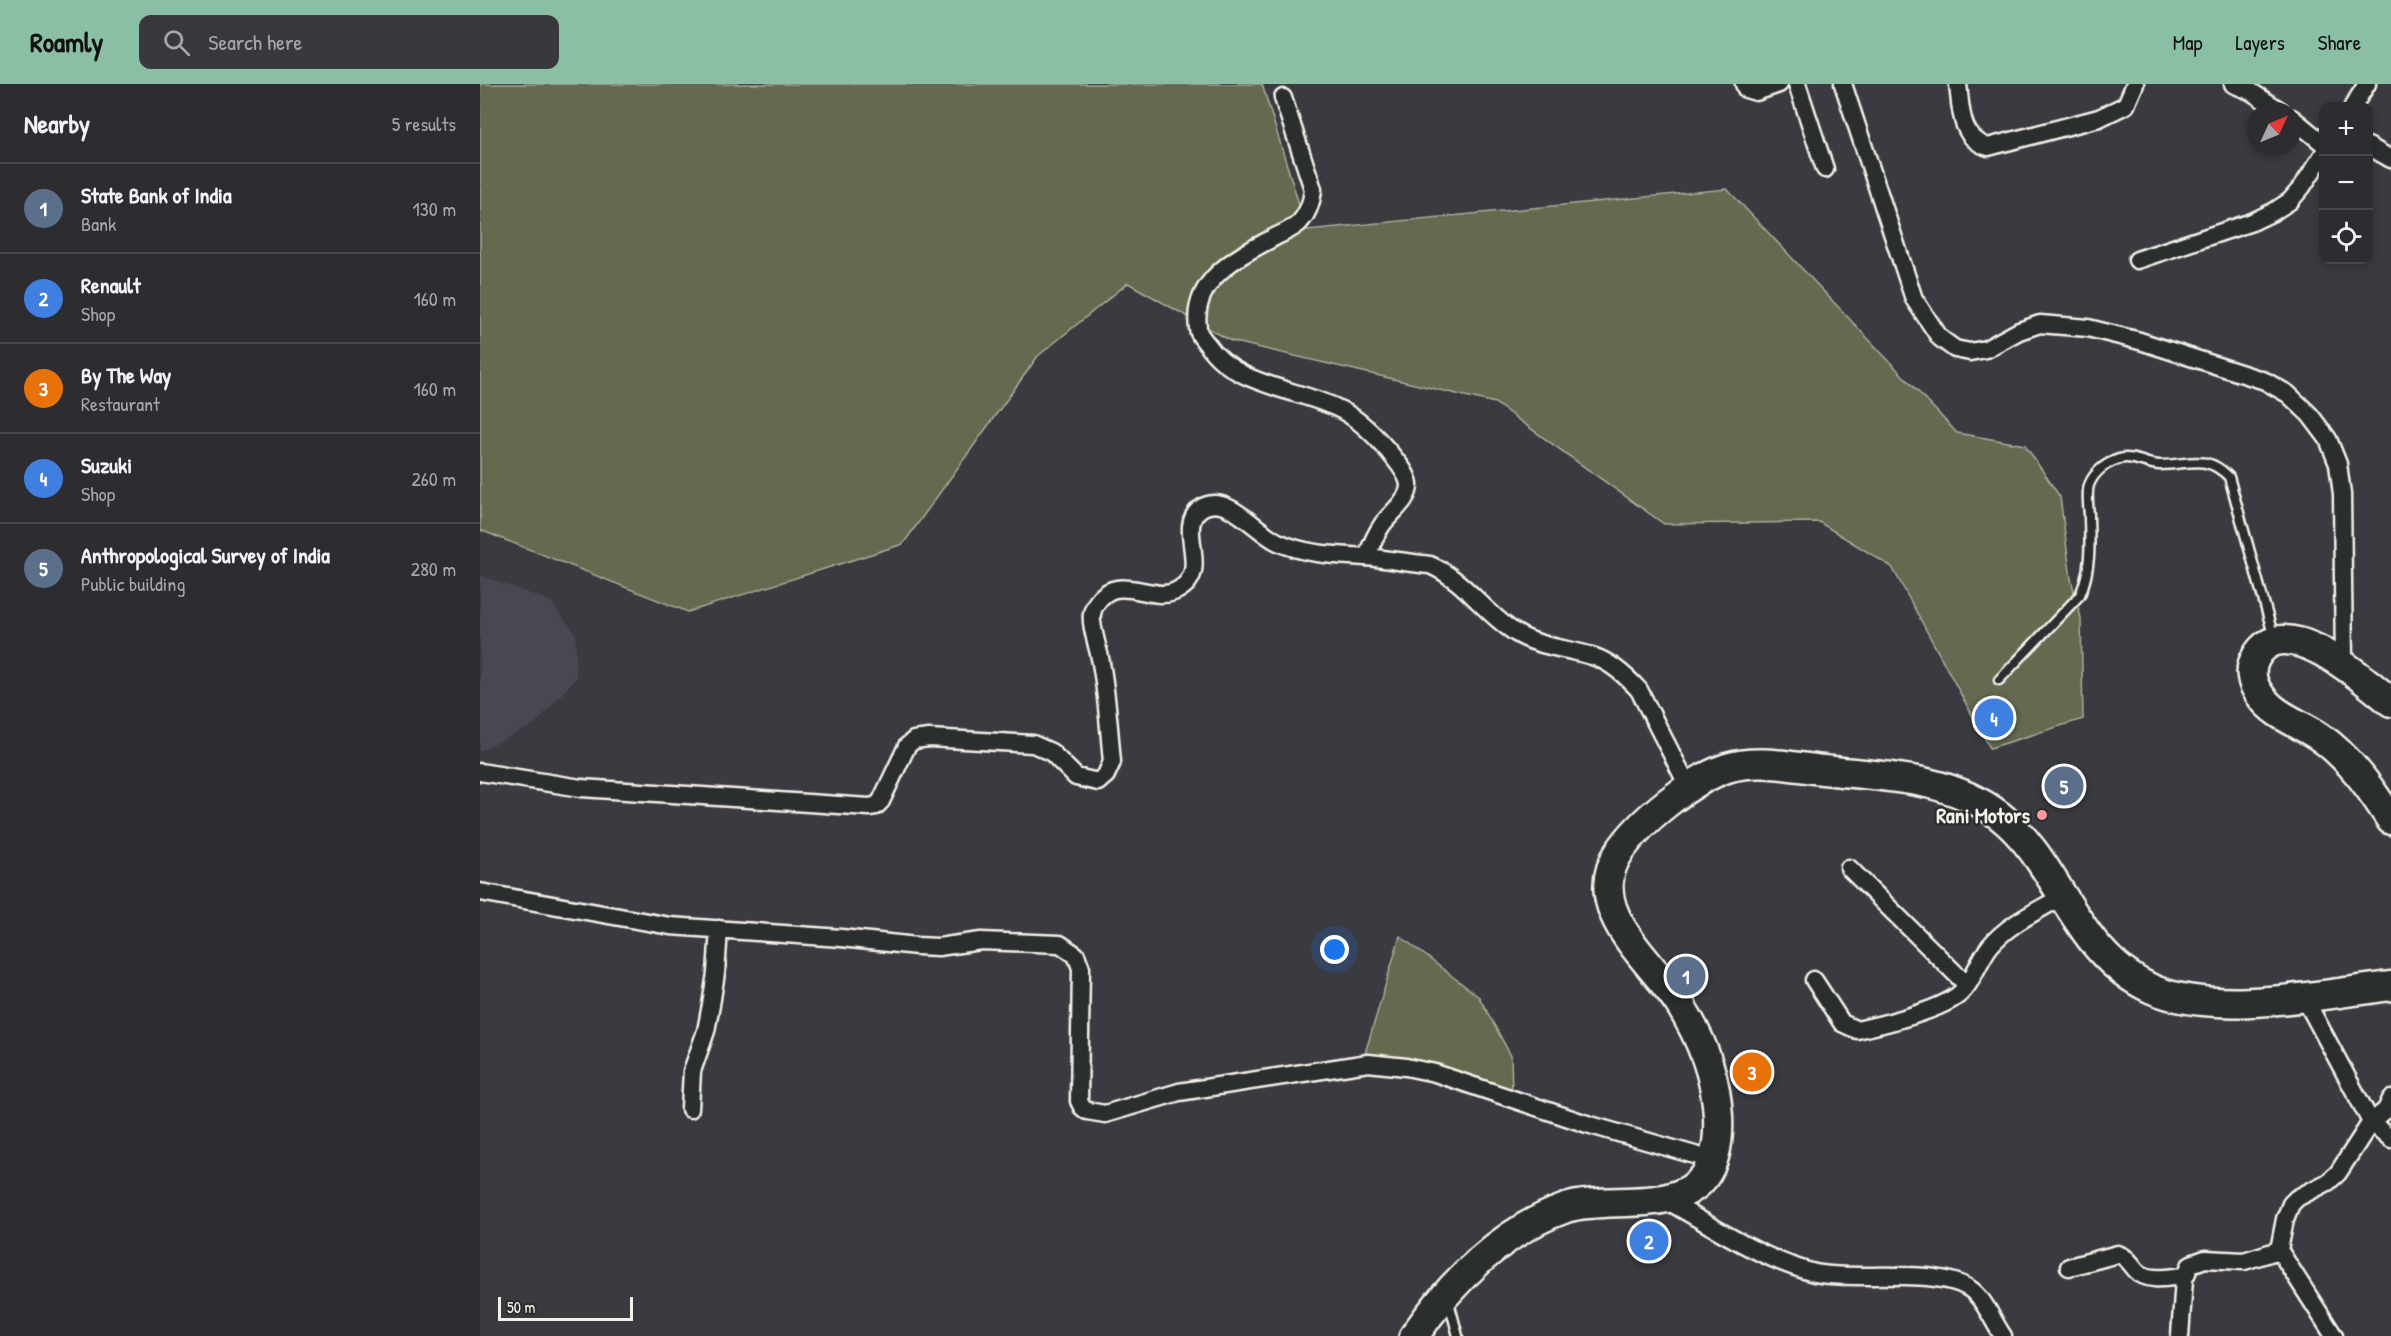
<!DOCTYPE html>
<meta charset="utf-8">
<style>
:root{--surface:#2c2c31;--page:#38383d;--text:#f1f3f6;--muted:#a6a7ab;--line:#48484d;--accent:#8abfa5}
body{margin:0;font-family:"Patrick Hand",sans-serif;background:var(--page);color:var(--text)}
.controls{position:absolute;right:18px;top:18px;display:grid;overflow:hidden;border-radius:12px;box-shadow:0 3px 9px #0003}
.controls button{width:54px;height:54px;display:grid;place-items:center;padding:0;border:0;border-bottom:2px solid var(--line);background:var(--surface);color:var(--text);font:30px sans-serif}
.compass{position:absolute;left:1767px;top:18px;width:54px;height:54px;border-radius:50%;background:var(--surface);box-shadow:0 3px 9px #0003;rotate:46deg}
.scale{position:absolute;left:18px;bottom:15px;width:135px;box-sizing:border-box;padding-left:6px;border:3px solid #f4f1e8;border-top:0;font-size:16px;line-height:21px;white-space:nowrap;color:#f4f1e8;-webkit-text-stroke:4px #2a2d2e;paint-order:stroke}
.you{position:absolute;left:855px;top:866px;width:21px;height:21px;margin:-15px;border:4px solid #fff;border-radius:50%;background:#1a73e8;box-shadow:0 0 0 9px #1a73e833}
.badge{display:grid;place-items:center;width:39px;height:39px;border-radius:50%;background:var(--accent);color:#fff;font-size:20px;font-weight:700}
.pin{position:absolute;translate:-50% -50%;border:3px solid #fff;box-shadow:0 2px 6px #0006}
.list{margin:0;padding:0;list-style:none}
h2{display:flex;justify-content:space-between;align-items:center;height:78px;margin:0;padding:0 24px;font-size:26px}
h2 small{font-size:20px;font-weight:400;color:var(--muted)}
.list li{display:grid;grid-template-columns:39px 1fr auto;gap:18px;align-items:center;box-sizing:border-box;height:90px;padding:0 24px;border-top:2px solid var(--line)}
.list b{display:block;font-size:22px;white-space:nowrap}
.list p{margin:0;font-size:20px;white-space:nowrap;color:var(--muted)}
.list em{font-size:20px;font-style:normal;color:var(--muted)}
.icon{flex:none;width:33px;height:33px;fill:none;stroke:currentColor;stroke-width:2;stroke-linecap:round;stroke-linejoin:round}
.map{position:relative;flex:none;width:1911px;height:1252px;overflow:hidden}
header{display:flex;align-items:center;gap:36px;box-sizing:border-box;height:84px;padding:0 30px;background:var(--accent);color:#111}
header strong{font-size:28px}
nav{display:flex;gap:33px;margin-inline-start:auto;font-size:21px}
.search{width:420px;height:54px;background:var(--page);display:flex;align-items:center;gap:15px;box-sizing:border-box;padding:0 21px;border-radius:12px;color:var(--muted);font-size:22px}
main{display:flex}
aside{flex:1;background:var(--surface)}
.map>svg:first-child{display:block}
</style>
<header>
<strong>Roamly</strong>
<div class="search"><svg class="icon" aria-label="search" viewBox="0 0 24 24"><circle cx="10" cy="10" r="6"/><path d="M15 15l6 6"/></svg>Search here</div>
<nav><a>Map</a><a>Layers</a><a>Share</a></nav>
</header>
<main>
<aside>
<h2>Nearby<small>5 results</small></h2>
<ul class="list">
<li><span class="badge" style="background:#5c6f8a">1</span><div><b>State Bank of India</b><p>Bank</p></div><em>130 m</em></li>
<li><span class="badge" style="background:#3f7fe0">2</span><div><b>Renault</b><p>Shop</p></div><em>160 m</em></li>
<li><span class="badge" style="background:#e8710a">3</span><div><b>By The Way</b><p>Restaurant</p></div><em>160 m</em></li>
<li><span class="badge" style="background:#3f7fe0">4</span><div><b>Suzuki</b><p>Shop</p></div><em>260 m</em></li>
<li><span class="badge" style="background:#5c6f8a">5</span><div><b>Anthropological Survey of India</b><p>Public building</p></div><em>280 m</em></li>
</ul>
</aside>
<div class="map">
<svg width="1911" height="1252" viewBox="0 0 1911 1252">
<rect width="100%" height="100%" fill="#3a3a41"/>
<filter id="ink" filterUnits="userSpaceOnUse"><feTurbulence type="fractalNoise" baseFrequency=".0167" numOctaves="2"/><feDisplacementMap in="SourceGraphic" scale="12" xChannelSelector="R" yChannelSelector="G"/><feConvolveMatrix kernelMatrix="1 2 1 2 8 2 1 2 1" color-interpolation-filters="sRGB"/></filter>
<g filter="url(#ink)">
<polygon fill="#484751" points="0,491 70,517 96,550 96,594 54,641 0,667"/>
<g fill="#636a50" stroke="#acae9c" stroke-width="1.5">
<polygon points="0,0 782,0 827,146 1247,105 1477,349 1545,361 1580,413 1591,495 1601,534 1603,635 1510,664 1412,483 1339,438 1184,440 1015,319 751,257 648,199 558,272 423,460 208,528 0,446"/>
<polygon points="920,852 999,913 1031,972 1032,1011 884,973"/>
</g>
<g fill="none" stroke-linecap="round" stroke-linejoin="round">
<defs>
<g id="service">
<path d="M1519,596L1600,511C1611,486 1610,461 1609,434C1609,424 1606,411 1609,401C1614,388 1626,379 1639,375C1654,371 1666,381 1680,381C1709,381 1726,369 1749,393L1794,554"/>
<polyline points="969,1218 978,1252"/>
</g>
<g id="minor">
<polyline points="1264,0 1266,5 1276,8 1299,0"/>
<polyline points="1317,0 1345,85"/>
<polyline points="1363,0 1434,215 1460,254 1475,265 1490,268 1506,265 1539,247 1560,240 1608,244 1660,257 1785,297 1808,310 1830,331 1848,355 1858,380 1862,410 1864,580"/>
<path d="M1478,0C1481,26 1480,54 1508,63L1619,34L1646,21L1655,0"/>
<polyline points="1753,0 1770,7 1801,27"/>
<path d="M803,14L833,105C832,117 829,128 820,138C814,145 802,149 793,154C757,173 711,196 718,244C718,250 723,255 727,260C754,301 813,304 855,323C876,332 895,351 910,369C917,378 927,388 929,400C930,416 910,429 902,441C895,451 891,461 887,473"/>
<polyline points="1873,22 1887,0"/>
<polyline points="1812,34 1844,60"/>
<polyline points="1888,62 1911,75"/>
<polyline points="1657,176 1772,138 1793,128 1810,117 1822,103 1844,69"/>
<path d="M0,688L101,704L389,723L396,722L401,717L427,662L434,656L449,654L553,660L571,668L596,693L618,698L626,691L632,678C629,645 627,611 621,579C619,566 610,541 612,530C614,518 625,507 636,505C656,501 679,517 698,506C733,487 695,445 720,425C745,406 776,448 798,458C827,471 855,471 886,473C907,475 929,479 950,481C985,496 1004,529 1036,549C1060,564 1089,564 1115,573C1132,579 1148,594 1159,606L1209,704"/>
<polyline points="1369,784 1487,901"/>
<polyline points="0,808 190,842 361,854 437,862 458,863 501,857 580,860 596,871 601,884 599,1017 602,1023 607,1027 625,1030 699,1008 888,979 926,983 955,989 1107,1040 1232,1076"/>
<path d="M1334,896L1362,939L1377,946C1404,940 1455,928 1477,912C1492,901 1498,877 1510,862C1528,840 1556,828 1581,813"/>
<polyline points="1825,915 1891,1038 1911,1055"/>
<polyline points="210,1025 212,987 226,947 231,921 236,889 239,845"/>
<path d="M1184,1115C1231,1141 1279,1174 1331,1188C1370,1199 1469,1180 1496,1210C1507,1221 1514,1239 1523,1252"/>
<path d="M1589,1183L1638,1170C1647,1173 1650,1179 1656,1186C1667,1199 1691,1193 1705,1192"/>
<polyline points="1700,1252 1704,1195 1711,1180 1725,1175 1764,1177 1799,1166"/>
<polyline points="1854,1252 1799,1166 1805,1135 1811,1120 1817,1114 1848,1098 1858,1089 1891,1038 1906,1026 1911,1015"/>
</g>
<g id="trunk">
<path d="M1911,618C1885,597 1804,523 1776,573C1768,586 1772,600 1780,611C1794,632 1820,639 1840,653C1870,674 1891,705 1911,736"/>
<path d="M934,1252C971,1198 1023,1146 1086,1124C1126,1111 1196,1130 1224,1093C1237,1076 1239,1053 1238,1032C1236,992 1220,952 1199,919C1170,875 1101,824 1140,767C1161,736 1211,696 1247,684C1277,674 1313,683 1343,686C1404,693 1469,692 1520,732C1581,780 1594,870 1672,905C1736,933 1843,910 1911,902"/>
</g>
</defs>
<use href="#service" stroke="#f4f1e8" stroke-width="13"/>
<use href="#minor" stroke="#f4f1e8" stroke-width="21"/>
<use href="#trunk" stroke="#f4f1e8" stroke-width="33"/>
<use href="#service" stroke="#2a2d2e" stroke-width="8"/>
<use href="#minor" stroke="#2a2d2e" stroke-width="16"/>
<use href="#trunk" stroke="#2a2d2e" stroke-width="28"/>
</g>
</g>
<circle fill="#ff9aa2" stroke="#2a2d2e" stroke-width="2" cx="1562" cy="731" r="6"/>
<g text-anchor="middle" dominant-baseline="central" stroke-width="4.5" stroke-linejoin="round" paint-order="stroke">
<g font-size="22" font-weight="bold" fill="#f4f1e8" stroke="#2a2d2e" text-anchor="end">
<text x="1550" y="731">Rani Motors</text>
</g>
</g>
</svg>
<div class="controls">
<button>+</button>
<button>−</button>
<button><svg class="icon" aria-label="locate" viewBox="0 0 24 24"><circle cx="12" cy="12" r="6"/><path d="M12 2v4M12 18v4M2 12h4M18 12h4"/></svg></button>
</div>
<svg class="compass" viewBox="-18 -18 36 36"><path d="M0-13l5 13h-10z" fill="#e53935"/><path d="M0 13l5-13h-10z" fill="#a6a7ab"/></svg>
<div class="scale">50 m</div>
<div class="you"></div>
<div class="pin badge" style="left:1206px;top:892px;background:#5c6f8a">1</div>
<div class="pin badge" style="left:1169px;top:1157px;background:#3f7fe0">2</div>
<div class="pin badge" style="left:1272px;top:988px;background:#e8710a">3</div>
<div class="pin badge" style="left:1514px;top:634px;background:#3f7fe0">4</div>
<div class="pin badge" style="left:1584px;top:702px;background:#5c6f8a">5</div>
</div>
</main>
